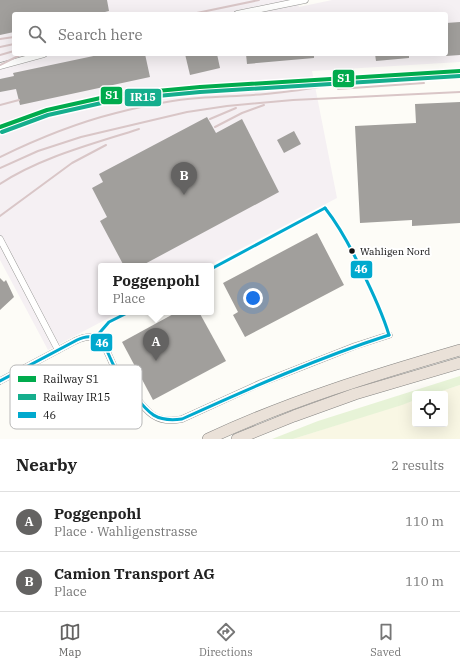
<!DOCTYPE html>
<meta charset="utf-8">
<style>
:root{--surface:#fff;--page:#f2f2f2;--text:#222;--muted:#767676;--line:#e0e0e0;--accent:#646362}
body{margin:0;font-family:"IBM Plex Serif",serif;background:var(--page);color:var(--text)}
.controls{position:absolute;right:12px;bottom:12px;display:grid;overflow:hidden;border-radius:4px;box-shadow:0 4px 16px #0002}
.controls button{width:36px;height:36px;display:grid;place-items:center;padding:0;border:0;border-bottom:1px solid var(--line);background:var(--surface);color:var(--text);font:20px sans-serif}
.you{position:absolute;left:253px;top:298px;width:14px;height:14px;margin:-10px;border:3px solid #fff;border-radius:50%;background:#1a73e8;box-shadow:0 0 0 6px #1a73e833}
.badge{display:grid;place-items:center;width:26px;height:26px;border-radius:50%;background:var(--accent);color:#fff;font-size:13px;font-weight:700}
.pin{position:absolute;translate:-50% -33px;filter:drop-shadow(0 1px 2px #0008)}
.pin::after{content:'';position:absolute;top:21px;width:14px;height:12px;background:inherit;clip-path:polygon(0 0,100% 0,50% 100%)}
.popup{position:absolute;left:98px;top:263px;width:116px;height:52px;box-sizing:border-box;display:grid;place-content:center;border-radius:4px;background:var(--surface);filter:drop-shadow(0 1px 3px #0005);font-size:13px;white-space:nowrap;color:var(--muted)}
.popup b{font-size:15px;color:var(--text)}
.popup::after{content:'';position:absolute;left:50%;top:100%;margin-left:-8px;border:8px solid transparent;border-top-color:var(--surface)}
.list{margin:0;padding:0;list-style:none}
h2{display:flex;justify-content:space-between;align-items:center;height:52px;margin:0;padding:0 16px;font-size:17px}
h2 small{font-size:13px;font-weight:400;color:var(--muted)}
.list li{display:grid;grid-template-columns:26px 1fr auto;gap:12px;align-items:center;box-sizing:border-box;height:60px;padding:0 16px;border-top:1px solid var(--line)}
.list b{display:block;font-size:15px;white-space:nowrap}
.list p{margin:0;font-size:13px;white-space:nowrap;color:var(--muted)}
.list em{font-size:13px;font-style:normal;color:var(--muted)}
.icon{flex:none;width:22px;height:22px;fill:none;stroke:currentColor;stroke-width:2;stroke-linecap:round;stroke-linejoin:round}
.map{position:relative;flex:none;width:460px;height:439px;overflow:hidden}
.search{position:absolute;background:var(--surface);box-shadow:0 4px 16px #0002;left:12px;right:12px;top:12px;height:44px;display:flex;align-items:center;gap:10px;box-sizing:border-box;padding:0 14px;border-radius:4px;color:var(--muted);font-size:15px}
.sheet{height:172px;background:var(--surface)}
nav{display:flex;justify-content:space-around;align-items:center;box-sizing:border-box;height:56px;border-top:1px solid var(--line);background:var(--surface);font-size:11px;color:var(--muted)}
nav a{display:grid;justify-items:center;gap:2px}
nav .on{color:var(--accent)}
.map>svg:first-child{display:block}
</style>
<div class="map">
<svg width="460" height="439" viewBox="0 0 460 439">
<rect width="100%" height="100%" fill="#fdfcf7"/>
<path fill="#f5f0f3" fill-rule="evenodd" d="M0,0H298L299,7L332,0H460V62L312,71L337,198L208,266H101V312H120L48,350L0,260ZM14,14H446V54H14Z"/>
<polygon fill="#f9f7e4" points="460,385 460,439 293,439 415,400 415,424 445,424 445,394 433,394"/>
<polygon fill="#e7f3d7" points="460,376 460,385 433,394 415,394 415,400 402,405 293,439 272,439 318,421"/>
<g fill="#a19f9c">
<polygon points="0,0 107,0 109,11 97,14 14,14 14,32 0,35"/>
<polygon points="460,22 460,55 446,56 446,23"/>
<polygon points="103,54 145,54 150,77 20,105 16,89 0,92 0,79 14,76 13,73"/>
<polygon points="185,54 217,54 220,68 190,75"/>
<polygon points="246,54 314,54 314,58 247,64"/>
<polygon points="375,54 409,54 409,58 376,61"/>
<polygon points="460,102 460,223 412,226 412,220 360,223 355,126 416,123 415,104"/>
<polygon points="207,117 216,133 242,119 279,192 141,266 124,266 100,221 107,217 92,188 103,182 99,174"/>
<polygon points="294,131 301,144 284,153 277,140"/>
<polygon points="317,233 344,285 245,337 233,315 238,312 223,283"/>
<polygon points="0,278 4,282 6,280 14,297 0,310"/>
<polygon points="177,312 199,312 226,361 153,400 122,342"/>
</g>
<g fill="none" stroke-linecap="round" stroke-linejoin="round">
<defs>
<g id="street">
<polyline points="237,14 305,0"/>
<polyline points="0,66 44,54"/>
<polyline points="0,239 58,350"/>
<path d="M0,381L75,341C81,338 88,335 95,338C105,343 110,358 114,367C119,376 125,384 132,392C146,411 156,425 182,419L261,383L355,346L389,335"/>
</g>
<g id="highway">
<path d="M208,439C289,401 374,375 460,350"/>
<polyline points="237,439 294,416 355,394 460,363"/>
</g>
</defs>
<use href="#street" stroke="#979795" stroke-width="7"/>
<use href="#highway" stroke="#858482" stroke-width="12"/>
<use href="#street" stroke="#fffffe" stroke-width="6"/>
<use href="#highway" stroke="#eae1d8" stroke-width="11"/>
<g stroke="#d9c6c7" stroke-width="2">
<polyline points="192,14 259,0"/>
<polyline points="0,39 14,37"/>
<polyline points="0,47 14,44"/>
<polyline points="0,55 14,51"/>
<polyline points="0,65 22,54"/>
<polyline points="338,89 424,83"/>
<polyline points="0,105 19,100"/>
<polyline points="210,119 236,108"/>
<polyline points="215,127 242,113 264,105"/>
<path d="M0,157C37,139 76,123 116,113C143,106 171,100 199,98C224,96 250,96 275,93C314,89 353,81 392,75"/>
<polyline points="0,168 38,151 81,137 187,112 227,106 293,100 460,92"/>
<path d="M0,184C41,157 93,144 139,129"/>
<polyline points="0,216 72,163 106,145"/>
</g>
<defs>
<g id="bus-1">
<path d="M325,208C340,227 351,248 361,269C372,291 382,312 389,335"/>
<polyline points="211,269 325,208"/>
<polyline points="95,338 109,322 129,312"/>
<path d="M0,381L77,340C83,337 89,335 95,338C106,343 109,357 114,366C118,376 125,384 132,392C147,411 154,423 182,419C250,388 318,358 389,335"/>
</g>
</defs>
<use href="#bus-1" stroke="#fff" stroke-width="6"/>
<use href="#bus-1" stroke="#00a9ce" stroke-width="3"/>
<defs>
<polyline id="rail-1" points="0,127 47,110 114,95 200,87 460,71"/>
<polyline id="rail-2" points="2,132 48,115 115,100 200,92 460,76"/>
</defs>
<use href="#rail-1" stroke="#fff" stroke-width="7"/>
<use href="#rail-2" stroke="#fff" stroke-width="7"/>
<use href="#rail-1" stroke="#00ab4d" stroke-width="4"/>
<use href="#rail-2" stroke="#15ae8d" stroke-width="4"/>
</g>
<circle fill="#111" stroke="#fff" stroke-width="1.5" cx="352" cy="251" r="3.5"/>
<g text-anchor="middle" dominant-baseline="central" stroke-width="4" stroke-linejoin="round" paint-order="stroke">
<g font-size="10" fill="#111" stroke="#fff" text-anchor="start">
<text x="360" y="251">Wahligen Nord</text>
</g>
</g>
<rect x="10" y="365" width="132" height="64" rx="6" fill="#fff" stroke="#b8b8b8" stroke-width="1"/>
<rect x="18" y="376" width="18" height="6" fill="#00ab4d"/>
<rect x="18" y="394" width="18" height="6" fill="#15ae8d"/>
<rect x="18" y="412" width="18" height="6" fill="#00a9ce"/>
<g font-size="11" fill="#111">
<text x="43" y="383">Railway S1</text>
<text x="43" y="401">Railway IR15</text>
<text x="43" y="419">46</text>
</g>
<g stroke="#fff" stroke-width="1.5">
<rect x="332" y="69" width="23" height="19" rx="4" fill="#00ab4d"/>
<rect x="100" y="86" width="23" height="19" rx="4" fill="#00ab4d"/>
<rect x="124" y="88" width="38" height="19" rx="4" fill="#15ae8d"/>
<rect x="350" y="260" width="23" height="19" rx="4" fill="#00a9ce"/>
<rect x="90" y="333" width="23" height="19" rx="4" fill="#00a9ce"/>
</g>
<g font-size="11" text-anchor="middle" font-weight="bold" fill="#fff">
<text x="344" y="82">S1</text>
<text x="112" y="99">S1</text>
<text x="143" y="101">IR15</text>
<text x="361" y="273">46</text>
<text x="102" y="347">46</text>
</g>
</svg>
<div class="controls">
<button><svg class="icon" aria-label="locate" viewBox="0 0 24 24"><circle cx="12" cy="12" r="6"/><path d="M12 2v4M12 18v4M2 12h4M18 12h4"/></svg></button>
</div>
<div class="you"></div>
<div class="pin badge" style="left:156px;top:361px">A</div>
<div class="popup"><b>Poggenpohl</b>Place</div>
<div class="pin badge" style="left:184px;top:195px">B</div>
<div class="search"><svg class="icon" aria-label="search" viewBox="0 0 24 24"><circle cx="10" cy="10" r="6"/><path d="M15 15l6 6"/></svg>Search here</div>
</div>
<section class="sheet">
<h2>Nearby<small>2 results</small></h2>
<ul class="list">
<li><span class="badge">A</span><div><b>Poggenpohl</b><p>Place · Wahligenstrasse</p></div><em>110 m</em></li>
<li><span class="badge">B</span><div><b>Camion Transport AG</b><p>Place</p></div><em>110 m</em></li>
</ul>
</section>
<nav>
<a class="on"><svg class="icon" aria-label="map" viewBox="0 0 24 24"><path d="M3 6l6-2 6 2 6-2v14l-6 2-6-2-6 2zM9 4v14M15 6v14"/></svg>Map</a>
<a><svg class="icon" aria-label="directions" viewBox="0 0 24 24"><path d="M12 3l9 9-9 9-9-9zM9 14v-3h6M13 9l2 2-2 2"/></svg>Directions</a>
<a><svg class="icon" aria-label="saved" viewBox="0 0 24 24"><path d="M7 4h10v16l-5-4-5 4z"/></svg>Saved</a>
</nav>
